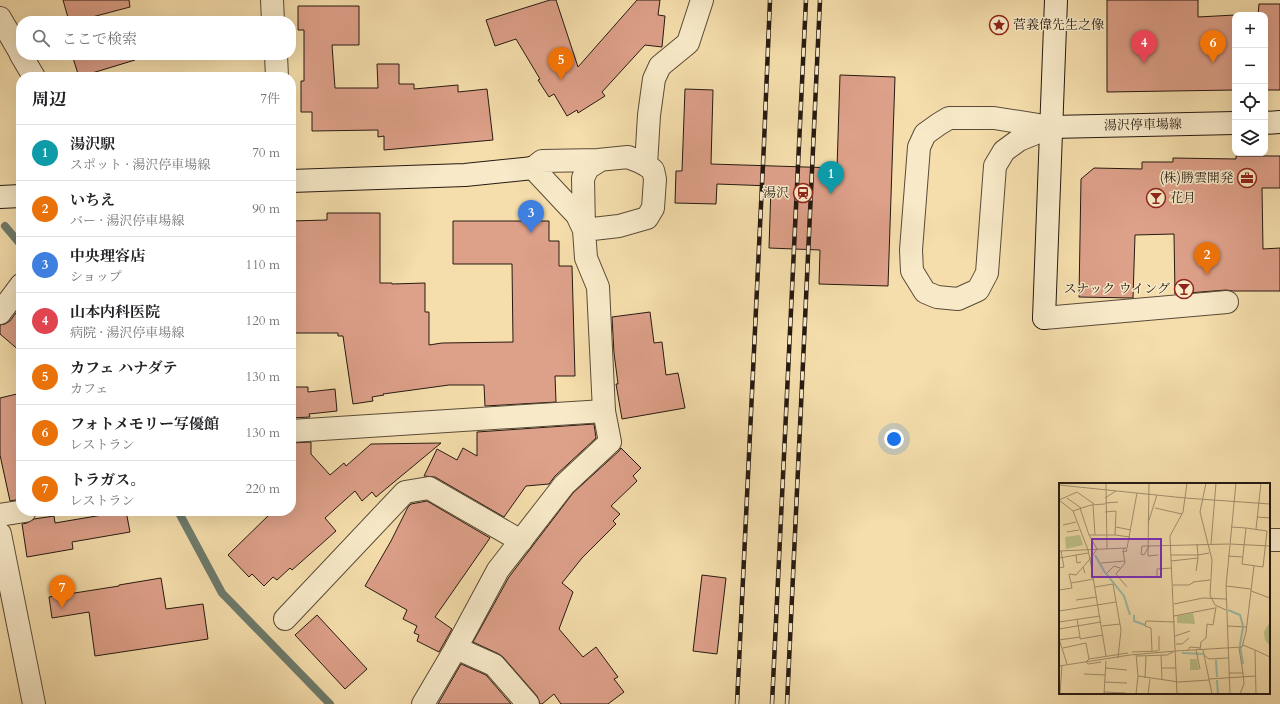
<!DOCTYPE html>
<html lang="ja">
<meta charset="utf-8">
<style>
:root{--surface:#fff;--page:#f6f6f6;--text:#202124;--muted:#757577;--line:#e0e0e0;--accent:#b45309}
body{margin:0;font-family:Cardo,"Noto Serif JP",serif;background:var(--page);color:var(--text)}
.controls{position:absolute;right:12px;top:12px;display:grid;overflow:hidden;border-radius:8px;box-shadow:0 4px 16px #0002}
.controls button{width:36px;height:36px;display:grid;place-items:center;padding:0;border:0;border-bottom:1px solid var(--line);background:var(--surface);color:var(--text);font:20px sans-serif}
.you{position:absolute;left:894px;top:439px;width:14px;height:14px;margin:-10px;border:3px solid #fff;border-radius:50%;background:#1a73e8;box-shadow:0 0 0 6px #1a73e833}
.badge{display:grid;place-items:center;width:26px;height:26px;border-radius:50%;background:var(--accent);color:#fff;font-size:13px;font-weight:700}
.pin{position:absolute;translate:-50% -33px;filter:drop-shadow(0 1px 2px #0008)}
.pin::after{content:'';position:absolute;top:21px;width:14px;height:12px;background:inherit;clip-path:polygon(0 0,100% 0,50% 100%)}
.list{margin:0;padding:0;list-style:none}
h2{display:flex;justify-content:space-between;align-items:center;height:52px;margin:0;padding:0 16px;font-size:17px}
h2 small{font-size:13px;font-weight:400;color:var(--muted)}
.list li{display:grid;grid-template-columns:26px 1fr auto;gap:12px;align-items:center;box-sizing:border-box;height:56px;padding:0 16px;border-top:1px solid var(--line)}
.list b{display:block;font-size:15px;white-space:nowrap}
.list p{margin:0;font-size:13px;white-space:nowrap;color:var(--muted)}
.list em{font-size:13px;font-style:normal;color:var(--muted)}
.icon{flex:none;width:22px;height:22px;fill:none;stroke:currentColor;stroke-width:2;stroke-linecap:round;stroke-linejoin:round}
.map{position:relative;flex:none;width:1280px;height:704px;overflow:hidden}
.search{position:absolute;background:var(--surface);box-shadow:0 4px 16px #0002;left:16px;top:16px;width:280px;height:44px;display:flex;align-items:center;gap:10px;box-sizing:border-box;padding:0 14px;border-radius:16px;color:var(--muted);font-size:15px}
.panel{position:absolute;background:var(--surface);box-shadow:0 4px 16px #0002;left:16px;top:72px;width:280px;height:444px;border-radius:16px}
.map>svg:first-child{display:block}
</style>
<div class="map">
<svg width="1280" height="704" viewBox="0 0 1280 704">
<rect width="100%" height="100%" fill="#f5deac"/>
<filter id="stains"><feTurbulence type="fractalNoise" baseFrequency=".005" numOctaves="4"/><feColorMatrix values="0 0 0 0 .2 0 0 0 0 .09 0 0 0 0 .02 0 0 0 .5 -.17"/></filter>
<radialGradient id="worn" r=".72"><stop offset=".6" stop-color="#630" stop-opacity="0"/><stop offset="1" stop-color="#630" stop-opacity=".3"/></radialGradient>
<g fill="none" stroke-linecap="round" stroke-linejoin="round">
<g stroke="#6d7b6d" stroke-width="8">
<polyline points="5,226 21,245"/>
<polyline points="178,511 222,593 330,704"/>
</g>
</g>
<g fill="#dda089" stroke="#261a11">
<polygon points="63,0 129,0 130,7 77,21 69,21"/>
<polygon points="550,0 556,0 578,67 637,0 660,0 658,15 665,16 662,47 645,45 602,92 605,96 578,113 577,110 567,116 554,94 549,97 538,80 540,79 516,39 495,46 486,20"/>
<polygon points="1107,0 1198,0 1198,17 1235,15 1235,90 1107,92"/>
<polygon points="1259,4 1280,4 1280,90 1265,90 1265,15 1247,15 1258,15"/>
<polygon points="298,6 359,6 359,45 332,45 335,88 378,88 377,64 399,64 399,84 414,84 414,89 458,85 458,92 487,89 493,140 384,150 384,136 378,137 378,130 312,131 312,112 301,112 301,81 304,81 304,30 298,30"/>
<polygon points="72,55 134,55 135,60 79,77"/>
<polygon points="840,75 895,77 888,286 819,284 820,250 769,248 771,186 717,184 716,204 675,203 676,171 682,171 685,89 713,90 711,164 837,168"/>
<polygon points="1236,156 1280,156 1280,188 1262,188 1263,249 1280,248 1280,291 1233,291 1226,290 1175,294 1174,234 1135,235 1133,298 1079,297 1081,179 1094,168 1142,169 1142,162 1173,162 1173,158 1236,159"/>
<polygon points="327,213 380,213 380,283 392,283 392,284 425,283 425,312 429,312 429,345 442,343 513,342 512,264 453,264 453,221 549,221 549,241 559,241 559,266 572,266 575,376 555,376 556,402 485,406 484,385 449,385 383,394 384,395 372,397 373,401 353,404 343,336 338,336 338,333 291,333 291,221 327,220"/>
<polygon points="21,306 21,352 0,334 0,325 5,324 10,321"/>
<polygon points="650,312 654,343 662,342 666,375 678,373 685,408 622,419 616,384 618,384 614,353 612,317"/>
<polygon points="291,387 308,387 308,392 335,389 337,411 309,414 310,417 291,418"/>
<polygon points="21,393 21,499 10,501 0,455 0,398"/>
<polygon points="594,424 596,438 555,476 549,484 526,486 504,517 435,477 424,476 437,449 457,460 463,448 477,456 477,432"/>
<polygon points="311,442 311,454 330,475 344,463 346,466 371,444 441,443 376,497 372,492 362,501 355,491 325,518 336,531 292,570 290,568 277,580 273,577 264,586 252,574 249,577 228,555 273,511 291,511 291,443"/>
<polygon points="621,448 641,468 633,476 637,481 611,506 620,514 613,521 616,524 582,558 562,583 573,592 559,629 583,657 596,647 618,677 614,679 624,692 608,704 561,704 554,694 542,704 540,704 537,696 503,657 499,654 473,642 509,577 573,493 619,451"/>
<polygon points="427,501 490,538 435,617 452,629 439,652 417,641 419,635 414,633 417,626 403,619 407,610 365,586 391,541 408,507 411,504"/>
<polygon points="126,511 130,532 72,542 73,549 27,557 22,524 27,523 34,519 54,516 55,523"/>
<polygon points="702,575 726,578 717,654 693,651"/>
<polygon points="161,578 166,609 203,604 208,639 95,656 89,612 52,618 49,597 119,586 119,585"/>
<polygon points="317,615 367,669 345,689 295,635"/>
<polygon points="461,664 486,675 511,704 438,704"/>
</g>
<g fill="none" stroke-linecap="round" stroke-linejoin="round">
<defs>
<g id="street">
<polyline points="272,0 273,21"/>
<polyline points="0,18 21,54"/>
<polyline points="21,55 34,77"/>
<polyline points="276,55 277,77"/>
<polygon points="949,118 994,118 1051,127 1019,140 1004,151 995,166 987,273 978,290 958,299 937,297 925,292 912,271 911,250 919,147 925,134 939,124"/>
<polyline points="646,165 649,115 654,79 660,66 688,43 702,0"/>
<polyline points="0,313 21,285"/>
<polyline points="1044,318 1227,302"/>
<polyline points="291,431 604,411"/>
<polyline points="0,515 25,511"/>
<polyline points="0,534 34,704"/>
<polyline points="1269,540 1280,540"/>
<polyline points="285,619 405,492 429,488 521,541"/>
<polyline points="423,704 456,648"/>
<polyline points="528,704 494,665 456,648 498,570 564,485 610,442 604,411 598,287 586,258 584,230 577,215 533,168 542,161 598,160 628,157 638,161 646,165 653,170 655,179 653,208 647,218 619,226 584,230 583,178 588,168 599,161 598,160"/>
</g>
<g id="secondary">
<polyline points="1265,123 1280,122"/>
<polyline points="1051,127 1235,123"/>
<polyline points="291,181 465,175 533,168"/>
<polyline points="0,197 21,196"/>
<polyline points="1044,318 1056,0"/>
</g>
</defs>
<use href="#street" stroke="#5a4b38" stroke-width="24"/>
<use href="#secondary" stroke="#261a11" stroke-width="24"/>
<use href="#street" stroke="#f8eac9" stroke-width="22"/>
<use href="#secondary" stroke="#f8eac9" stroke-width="22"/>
<defs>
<g id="rail">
<polyline points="737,704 764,143 770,0"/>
<polyline points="772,704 806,0"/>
<polyline points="787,704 820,0"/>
</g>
</defs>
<use href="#rail" stroke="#261a11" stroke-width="4.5"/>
<use href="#rail" stroke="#f8eac9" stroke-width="3" stroke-dasharray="9" stroke-linecap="butt"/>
</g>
<defs>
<symbol id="sight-ring" viewBox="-11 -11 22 22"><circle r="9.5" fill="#f8eac9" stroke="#8f2418" stroke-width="1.5"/><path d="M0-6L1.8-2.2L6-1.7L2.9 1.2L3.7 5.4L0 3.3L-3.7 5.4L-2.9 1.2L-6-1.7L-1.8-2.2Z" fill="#8f2418"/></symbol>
<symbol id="office-ring" viewBox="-11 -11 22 22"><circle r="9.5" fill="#f8eac9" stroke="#8f2418" stroke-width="1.5"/><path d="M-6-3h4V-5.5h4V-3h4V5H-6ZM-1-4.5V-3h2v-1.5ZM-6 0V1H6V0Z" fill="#8f2418"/></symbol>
<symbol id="station-ring" viewBox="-11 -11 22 22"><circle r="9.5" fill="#f8eac9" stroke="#8f2418" stroke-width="1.5"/><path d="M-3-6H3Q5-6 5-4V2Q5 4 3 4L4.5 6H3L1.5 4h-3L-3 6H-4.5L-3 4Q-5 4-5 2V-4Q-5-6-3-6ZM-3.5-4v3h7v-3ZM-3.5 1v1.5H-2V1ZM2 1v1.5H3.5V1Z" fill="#8f2418"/></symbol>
<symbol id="bar-ring" viewBox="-11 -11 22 22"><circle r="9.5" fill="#f8eac9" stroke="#8f2418" stroke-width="1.5"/><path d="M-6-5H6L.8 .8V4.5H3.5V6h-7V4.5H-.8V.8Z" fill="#8f2418"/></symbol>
</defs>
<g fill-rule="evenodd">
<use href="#sight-ring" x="988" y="14" width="22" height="22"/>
<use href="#office-ring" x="1236" y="167" width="22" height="22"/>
<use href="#station-ring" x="792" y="182" width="22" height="22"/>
<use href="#bar-ring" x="1145" y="187" width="22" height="22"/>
<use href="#bar-ring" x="1173" y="278" width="22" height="22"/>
</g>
<g text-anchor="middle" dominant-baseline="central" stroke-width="3" stroke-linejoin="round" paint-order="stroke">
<g font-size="13" fill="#261a11" stroke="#f8eac9" text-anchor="end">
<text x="1013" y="25" text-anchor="start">菅義偉先生之像</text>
<text x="1233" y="178">(株)勝雲開発</text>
<text x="789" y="193">湯沢</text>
<text x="1170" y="198" text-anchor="start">花月</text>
<text x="1170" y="289">スナック ウイング</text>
</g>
<g font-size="13" fill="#261a11" stroke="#f8eac9">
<text transform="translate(1143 125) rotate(-1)">湯沢停車場線</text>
</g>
</g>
<g transform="translate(1059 483)">
<rect width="211" height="211" fill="#f5deac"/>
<path d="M21,52L24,62L7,66L6,54ZM134,130L136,141L118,140V133ZM131,176H138L140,187H131Z" fill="#bec188"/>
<path d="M211,139V163L206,157L205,149Z" fill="#bec188"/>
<path fill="none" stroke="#9cbcaa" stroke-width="2" d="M36,72L45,88L65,113L71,132M169,127L181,132L184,143M75,132V138L86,142M184,144L181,162L184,181M123,170L144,171M157,177L158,194M158,197L159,211"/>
<path fill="none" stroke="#a2906e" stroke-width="1" d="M47,0L48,66M90,0L89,73L99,72M147,0L141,29L153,77L151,112L156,122L167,127M0,2L126,15L211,21M8,15L22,25M46,15L57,8M0,17L14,28L29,67L31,76L24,84L26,90M0,17L18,9L35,21M46,20L59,19M21,25L30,52H36L34,22M96,25L123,31M14,28L32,22L46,21M198,34L211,35M89,40L98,12M4,42L17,39M57,44L72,47M172,44L187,45L208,48L204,84L183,81L187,45M197,46L202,0M8,49L20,47M30,52L38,66L31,76L47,173M36,52H56L57,28L46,29M56,52L71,54M152,61L157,0M171,61L211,63M83,63H90L85,72L82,71ZM90,63L170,61M68,65L78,10M0,68L67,65L68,68L64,69L65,65M64,68L66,80L57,91L68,104M17,72L18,80L22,79M112,72H139L138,61M169,73L184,74M0,75L29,70M112,78L139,75V72L150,70M42,80L66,78M0,85L5,84L2,68M137,88L139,75M48,90L55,83L61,85M98,93V86L113,85M134,99L151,97M12,100L35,96M114,102H130L135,99M167,103L192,106M36,104L54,101L62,147L59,175M0,107L13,105L10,91L17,92L24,84M192,108L211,115M17,117L38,114M115,121L144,115L167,116M0,128L57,119M115,133L156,125M0,139L41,133M43,143L61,141M168,143L188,144M0,146L42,139M100,153V168M116,153L131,148M21,154V156L44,152M0,156L8,181M0,157L21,154L18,136M117,161H123L130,155M184,162L196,167L197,211M4,165L27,160L30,176M180,165L184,190M129,167L131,164L141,165M137,167L141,186M141,167L142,159L147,155L148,141L154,142L157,124M144,167L153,211M196,167L211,174M93,168L92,145L86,143L87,138L116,139M117,168L183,164L187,149L195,83M73,169L99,168M77,171L79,193M102,172L103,197M145,172L150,176L169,175M78,173L108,172L114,169M27,179L30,176L69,170M27,179L29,181L42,179M0,183L71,172L117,168M47,185L68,187M103,185H117M170,190H184L185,201L181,211M25,191L46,192M86,195L87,173M150,196L197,193M46,199L68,200M45,209L67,210M1,211L3,182M45,211L47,178M77,211L79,193L120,199L150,197M89,211L91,196M118,211L111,53L124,29L128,0M171,211L167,103L177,0"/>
<path fill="#7b2cbf" fill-opacity="0.15" stroke="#7b2cbf" stroke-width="2" d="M33,56H102V94H33Z"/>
<rect width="211" height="211" fill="none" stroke="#261a11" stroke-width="2"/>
</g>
<rect width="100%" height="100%" filter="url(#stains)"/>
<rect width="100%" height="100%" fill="url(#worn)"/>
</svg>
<div class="controls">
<button>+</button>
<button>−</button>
<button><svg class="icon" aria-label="locate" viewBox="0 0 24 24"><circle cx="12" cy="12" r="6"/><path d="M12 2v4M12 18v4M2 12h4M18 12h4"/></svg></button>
<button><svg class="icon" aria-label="layers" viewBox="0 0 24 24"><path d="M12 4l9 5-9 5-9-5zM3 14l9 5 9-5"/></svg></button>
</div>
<div class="you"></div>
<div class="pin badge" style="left:831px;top:194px;background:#0f9aa8">1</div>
<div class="pin badge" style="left:1207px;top:275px;background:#e8710a">2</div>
<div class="pin badge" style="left:531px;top:233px;background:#3f7fe0">3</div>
<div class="pin badge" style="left:1144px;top:63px;background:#e0444e">4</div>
<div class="pin badge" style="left:561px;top:80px;background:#e8710a">5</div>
<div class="pin badge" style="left:1213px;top:63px;background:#e8710a">6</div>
<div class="pin badge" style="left:62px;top:608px;background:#e8710a">7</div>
<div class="search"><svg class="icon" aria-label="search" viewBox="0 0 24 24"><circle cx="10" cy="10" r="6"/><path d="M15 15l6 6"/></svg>ここで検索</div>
<section class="panel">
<h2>周辺<small>7件</small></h2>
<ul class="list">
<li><span class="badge" style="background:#0f9aa8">1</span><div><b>湯沢駅</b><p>スポット · 湯沢停車場線</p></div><em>70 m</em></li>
<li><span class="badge" style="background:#e8710a">2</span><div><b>いちえ</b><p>バー · 湯沢停車場線</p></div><em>90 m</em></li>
<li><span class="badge" style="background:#3f7fe0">3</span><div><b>中央理容店</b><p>ショップ</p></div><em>110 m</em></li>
<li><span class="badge" style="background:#e0444e">4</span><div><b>山本内科医院</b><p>病院 · 湯沢停車場線</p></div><em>120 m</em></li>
<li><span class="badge" style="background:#e8710a">5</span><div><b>カフェ ハナダテ</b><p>カフェ</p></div><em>130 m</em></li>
<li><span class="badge" style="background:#e8710a">6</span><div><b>フォトメモリー写優館</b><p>レストラン</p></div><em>130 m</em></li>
<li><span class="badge" style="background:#e8710a">7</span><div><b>トラガス。</b><p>レストラン</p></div><em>220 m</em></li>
</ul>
</section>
</div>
